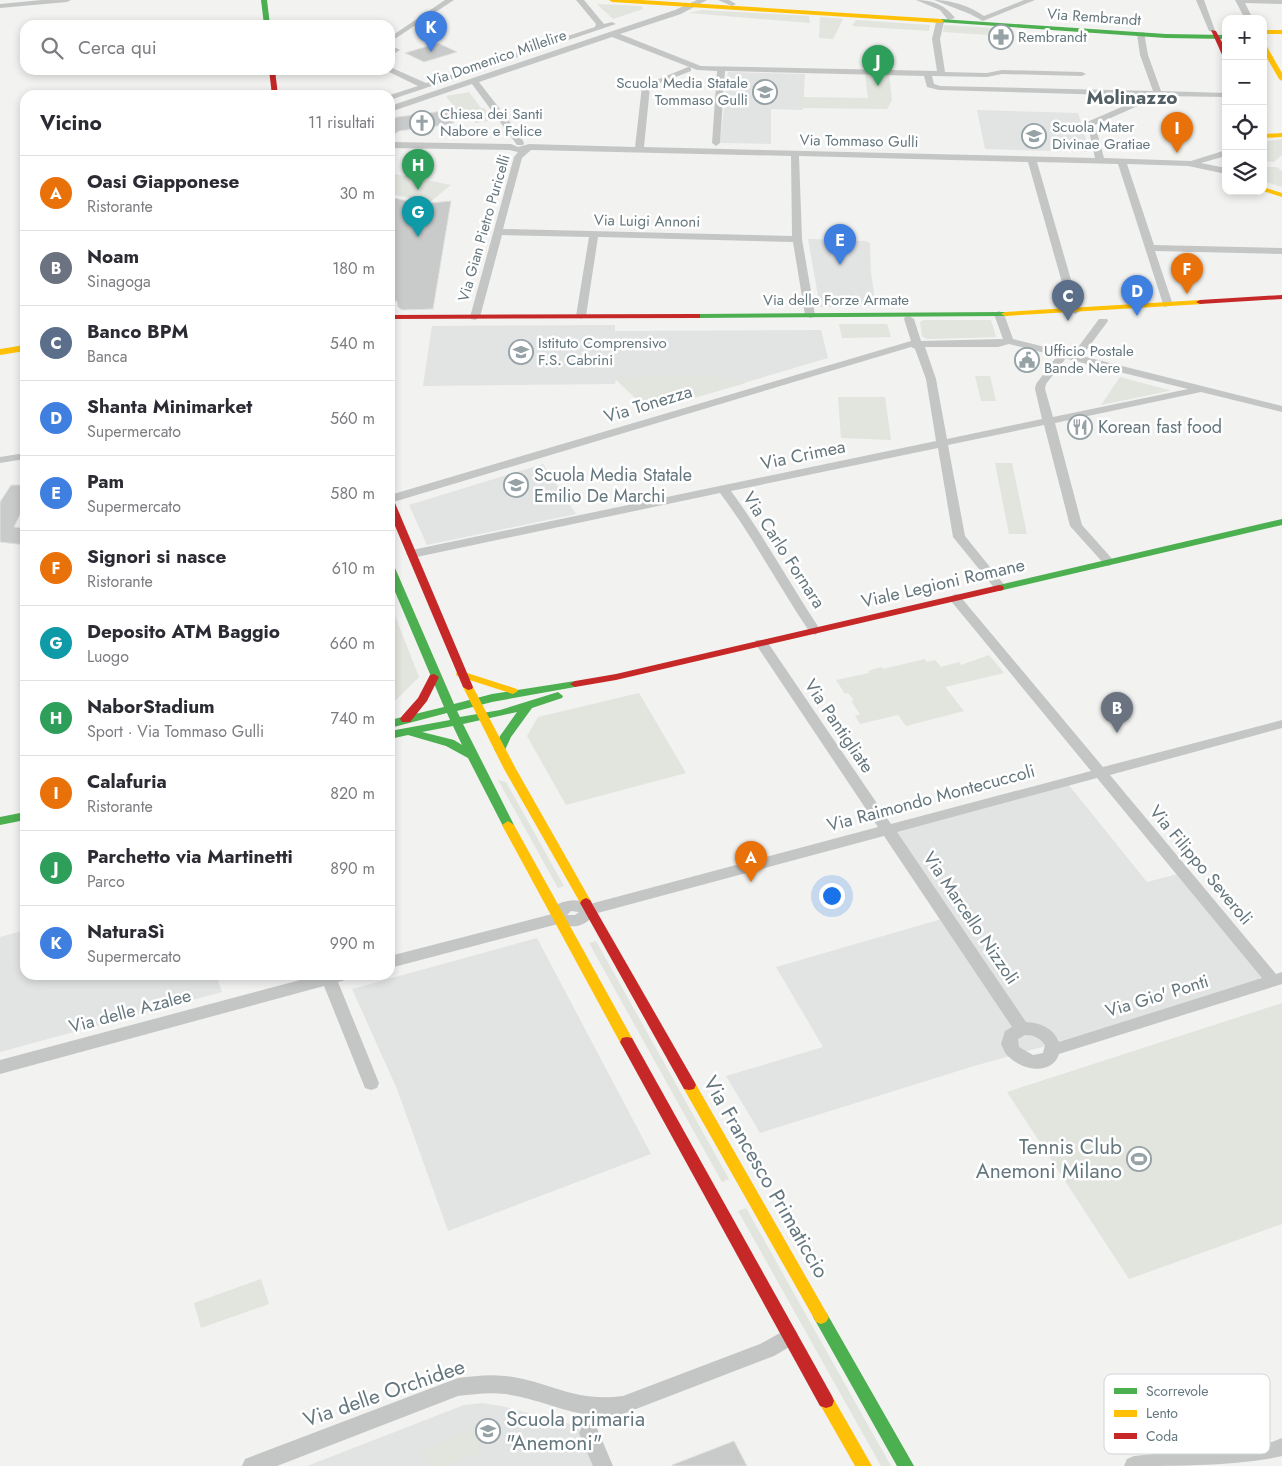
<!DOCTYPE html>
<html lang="it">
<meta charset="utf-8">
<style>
:root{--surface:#fff;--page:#f2f2f3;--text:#2b2b33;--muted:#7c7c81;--line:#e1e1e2;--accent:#d93025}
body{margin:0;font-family:Jost,sans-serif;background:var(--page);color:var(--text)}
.controls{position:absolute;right:15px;top:15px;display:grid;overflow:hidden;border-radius:10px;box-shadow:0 2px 8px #0003}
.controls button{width:45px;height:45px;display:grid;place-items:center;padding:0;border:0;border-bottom:1px solid var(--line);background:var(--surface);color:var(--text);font:25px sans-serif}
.you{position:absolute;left:831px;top:895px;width:18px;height:18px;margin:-12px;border:4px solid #fff;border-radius:50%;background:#1a73e8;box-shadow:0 0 0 8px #1a73e833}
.badge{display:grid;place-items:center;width:32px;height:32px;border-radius:50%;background:var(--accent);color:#fff;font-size:16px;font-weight:700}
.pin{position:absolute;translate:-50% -41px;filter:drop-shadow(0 1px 2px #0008)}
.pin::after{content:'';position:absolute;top:26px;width:18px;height:15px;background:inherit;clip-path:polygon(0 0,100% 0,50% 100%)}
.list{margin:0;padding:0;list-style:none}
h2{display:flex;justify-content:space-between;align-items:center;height:65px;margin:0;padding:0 20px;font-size:21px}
h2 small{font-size:16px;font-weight:400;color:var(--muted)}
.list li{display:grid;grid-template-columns:32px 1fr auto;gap:15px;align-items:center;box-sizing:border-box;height:75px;padding:0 20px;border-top:1px solid var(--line)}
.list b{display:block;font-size:19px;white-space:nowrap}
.list p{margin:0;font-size:16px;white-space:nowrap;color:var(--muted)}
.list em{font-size:16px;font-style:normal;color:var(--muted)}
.icon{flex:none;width:28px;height:28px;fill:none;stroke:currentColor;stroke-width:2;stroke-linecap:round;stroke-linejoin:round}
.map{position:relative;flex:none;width:1282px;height:1466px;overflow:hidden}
.search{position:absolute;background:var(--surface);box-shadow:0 2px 8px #0003;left:20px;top:20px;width:375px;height:55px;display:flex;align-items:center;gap:12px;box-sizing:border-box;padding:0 18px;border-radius:15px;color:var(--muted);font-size:19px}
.panel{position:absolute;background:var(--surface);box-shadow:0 2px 8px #0003;left:20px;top:90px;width:375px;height:890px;border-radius:15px}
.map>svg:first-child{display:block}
</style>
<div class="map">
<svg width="1282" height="1466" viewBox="0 0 1282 1466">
<rect width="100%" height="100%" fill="#f2f2f1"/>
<g fill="#e2e3e3">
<polygon points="728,72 805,74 803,110 771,109 771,144 720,143"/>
<polygon points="977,110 1078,113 1090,152 985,149"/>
<polygon points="808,239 865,241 870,243 871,273 876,306 820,307"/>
<polygon points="615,325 615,331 821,330 828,358 649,411 616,379 615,384 423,386 432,326"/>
<polygon points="543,464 576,514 427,545 409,505"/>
<polygon points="1068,784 1147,882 1189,871 1281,981 974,1066 760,1133 726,1076 823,1047 776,967 952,916 895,830"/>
<polygon points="25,930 25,975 216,975 222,992 0,1052 0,937"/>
<polygon points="537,938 651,1154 448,1231 397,1089 352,989"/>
<polygon points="482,1403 501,1406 578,1426 595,1466 307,1466 464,1405"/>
</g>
<g fill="#e2e4de">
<polygon points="597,4 641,6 643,9 613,19"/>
<polygon points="702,10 809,16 810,23 689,13"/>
<polygon points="820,17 843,19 833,39 819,38"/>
<polygon points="856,20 930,25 929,31 852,26"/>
<polygon points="944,25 1008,29 1007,36 943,32"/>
<polygon points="865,75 889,75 892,100 887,109 801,108 800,97 868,98"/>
<polygon points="469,92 481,108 484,108 494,120 476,123 466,111 469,110 457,111 446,96"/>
<polygon points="1282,139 1282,155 1274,162 1263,161 1263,142"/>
<polygon points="1263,167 1277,167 1282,171 1282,187 1263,181"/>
<polygon points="390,173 451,185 430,202 390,194"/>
<polygon points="924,320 991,320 996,337 927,339 922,336 920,322"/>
<polygon points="839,324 887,324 891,337 842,338"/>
<polygon points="654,375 724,377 746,383 649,411 615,379"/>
<polygon points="975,376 990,376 996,401 981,401"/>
<polygon points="1120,377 1169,390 1169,391 1101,405"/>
<polygon points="838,397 885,397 891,440 841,438"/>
<polygon points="995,463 1012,463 1027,534 1009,534"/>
<polygon points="390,603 419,677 390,706"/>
<polygon points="989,655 1004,673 945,687 964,711 906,726 898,715 860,724 855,716 860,714 851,701 854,700 848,693 845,694 836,680 869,673 868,671 881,667 883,669 925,659 927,662 935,660 941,667 959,662 961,665"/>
<polygon points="639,693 686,773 566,805 527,736 538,717"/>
<polygon points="498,780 506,782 564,886 558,888"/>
<polygon points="596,941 729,1179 722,1182 589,943"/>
<polygon points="1282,1003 1282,1224 1129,1279 1007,1092"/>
<polygon points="746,1208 891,1466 881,1466 738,1211"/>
<polygon points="261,1279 269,1304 201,1328 194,1303"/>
<polygon points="474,1429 482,1452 447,1466 427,1466 421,1449"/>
</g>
<g fill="#c9caca" stroke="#e1e1e0">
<polygon points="438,43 457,52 424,62 405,53"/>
<polygon points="443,111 460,113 452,124 399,131 390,137 390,118"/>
<polygon points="390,197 420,204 451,201 433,309 402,310 398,307 397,301 390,302"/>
<polygon points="11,485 25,485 25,504 14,527 25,528 25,545 0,542 0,502"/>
<polygon points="734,1441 747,1466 672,1466 672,1465"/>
</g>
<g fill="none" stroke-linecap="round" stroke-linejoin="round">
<g fill="#c4c6c6" fill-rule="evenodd">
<polygon points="42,0 71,0 67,2 0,8 0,4"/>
<polygon points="445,0 454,0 390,42 390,37"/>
<polygon points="576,0 584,0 604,24 612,22 616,24 390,100 390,95 418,86 387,71 390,70 390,67 426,83 595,27 596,24"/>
<path d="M697,0H707L681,14L620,34L701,66L937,71L932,39L936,22L940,20L944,22L940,39L945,72L987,73L1002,70L1082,72L1086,74L1082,76L1002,74L987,77L932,76L934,84L940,86L1153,91L1140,55L1137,34L1144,32L1148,55L1161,91L1226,93V97L1160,96L1095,125L1104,158L1191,161L1226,150V156L1201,163L1226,168V174L1188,166L1127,164L1154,245L1282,248V254L1155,251L1173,305L1164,307L1118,164L1037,162L1080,311L1075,314L1070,311L1028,162L799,156L802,239L815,315L814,317L810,318L805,315L793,242L598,237L586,316L581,319L576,316L589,237L502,235L480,317L475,320L471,319L470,317L514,157L518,152L509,150L390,148V142L511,144L518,147L529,144L635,147L642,86L688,67H691V71L650,87L644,147L1095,158L1087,122L1147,96L939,90L927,87L924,76L725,71L720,143L716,146L712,143L717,71L697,70L612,37L479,82L520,135L524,143L523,145H517L472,84L390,112V106L675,10ZM531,150L791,156L792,236L503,229L522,158Z"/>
<polygon points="718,0 729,0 736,4 732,6"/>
<path d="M916,0C933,0 945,5 955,18L948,20L940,10Z"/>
<path d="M934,0C951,0 970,6 984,16L1024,0H1035L983,21L970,14Z"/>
<polygon points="1196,0 1204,0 1216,33 1209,31"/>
<polygon points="1235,0 1282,0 1282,4 1245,3 1253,19 1245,19"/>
<polygon points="390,45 400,50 390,56"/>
<path d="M999,311L1004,314L1013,339L1073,354L1099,319H1107L1108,321L1082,356L1282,406V412L1201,392L1055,423L1082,525L1115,562L1109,566L1105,565L1070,526L1044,425L948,445L965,536L1006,587L1000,591L996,590L953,537L938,448L731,491C764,536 790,584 821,631L815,635L809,631C778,585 753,537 720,493L412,558L406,554L412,550L936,441L926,379L915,349L911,347L390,503V495L911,341L904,319L905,317L909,316L914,319L921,341L1003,339L994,314ZM1009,344L1057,356L1036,384L1035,389L1042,419L947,439L936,379L925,347H998ZM1066,358L1071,360L1188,389L1053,417L1045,389L1046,384Z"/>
<polygon points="25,453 25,459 0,463 0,457"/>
<path d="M955,594L959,595L1103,767L1282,720V728L1110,775L1276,974L1282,972V984L1059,1054C1052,1076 1022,1070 1009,1057C1005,1054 1003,1048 1001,1044L1005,1031L1012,1027L884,836L594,914C585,928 572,928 558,924L390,968V956L552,914L558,904C570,899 578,899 590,904L878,827L755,643L756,640H766L891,824L1091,771L951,601L949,598ZM1097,778L1262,978L1059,1042C1053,1028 1041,1023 1026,1022L897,832ZM571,911L579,912L575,915H567ZM1025,1035C1034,1035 1040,1038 1045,1045L1043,1053L1033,1055L1019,1047L1018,1039Z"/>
<polygon points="319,975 351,975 349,979 338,982 379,1083 377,1088 371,1090 365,1088 324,986 0,1074 0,1060"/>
<path d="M789,1328L796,1331L798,1337L796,1343L774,1356L623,1414C574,1421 549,1400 505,1394C489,1392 474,1394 458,1396L277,1466H242L245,1459L458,1378C474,1376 489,1374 505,1376C549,1381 574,1403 623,1396L760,1344Z"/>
<polygon points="589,1424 596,1426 613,1466 593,1466 579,1433 582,1426"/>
<path d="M1282,1438V1456C1243,1466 1167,1466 1124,1466L1127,1459L1134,1456L1272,1442Z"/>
</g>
<g fill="#4caf50" fill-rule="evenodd">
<polygon points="261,0 267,0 270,25 264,25"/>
<polygon points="941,19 1166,34 1226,35 1226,39 1166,38 939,22 939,20"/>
<polygon points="1223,151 1226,151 1226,166 1222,164"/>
<polygon points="1005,312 1009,314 1008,316 697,318 693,316 697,314"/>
<polygon points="1282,519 1282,525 999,591 994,588 999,585"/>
<path d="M390,565L395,568L454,704L492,694L575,681L580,684L575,687L492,702L457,711L460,717L500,710L558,692L563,696L562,698L532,708L511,737L504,752H496L494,749L500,736L517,712L463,724L514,825L512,828H504L468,758L446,746L408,735L390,739V731L450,720L447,713L390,728V720L444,707L390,580ZM453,726L462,745L454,740L422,732Z"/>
<polygon points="25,812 25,820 0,825 0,817"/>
<polygon points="821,1310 826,1312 914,1466 897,1466 816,1322 813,1317 816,1312"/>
</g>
<g fill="#ffc107" fill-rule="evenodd">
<polygon points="609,0 641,0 941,19 944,21 941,23 612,2"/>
<rect x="1263" y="30" width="19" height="4"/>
<polygon points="1263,43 1266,45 1282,73 1282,81 1279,79 1263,51"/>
<polygon points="1282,133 1282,137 1263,138 1263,134"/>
<polygon points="1263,187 1282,193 1282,197 1263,191"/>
<polygon points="1200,300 1204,302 1203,304 1005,316 1001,314 1005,312"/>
<polygon points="25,345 25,351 0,355 0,349"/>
<polygon points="461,671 517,689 518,691 513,694 457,676 456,674 457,672"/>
<polygon points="468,684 473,687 516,769 592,903 590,906 582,906 504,769 463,687"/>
<polygon points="508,821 514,825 632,1038 634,1042 632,1046 627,1047 622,1046 502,825"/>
<polygon points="689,1080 694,1081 826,1312 829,1317 826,1322 821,1324 816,1322 684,1089 682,1085 684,1081"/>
<polygon points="826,1394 832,1396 872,1466 855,1466 818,1401 820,1396"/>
</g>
<g fill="#c62828" fill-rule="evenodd">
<polygon points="1211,30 1216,31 1226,50 1226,59 1223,57"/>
<polygon points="269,70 275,70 278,95 272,95"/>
<polygon points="1282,295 1282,299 1200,304 1196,302 1200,300"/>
<polygon points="697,314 700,314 700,318 390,319 390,315"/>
<polygon points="390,500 395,503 473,687 472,689 468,690 463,687 390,514"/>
<polygon points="999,585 1003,586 1004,588 1003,590 616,680 575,687 570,684 575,681 616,674"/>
<polygon points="434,674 439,677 427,701 410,722 402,722 400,719 402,716 418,698 430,675"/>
<polygon points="586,898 590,900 694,1081 696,1085 694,1089 689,1090 684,1089 580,903 582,900"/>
<polygon points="627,1037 632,1038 832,1396 834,1401 832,1406 826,1408 820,1406 620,1042 622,1038"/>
</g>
</g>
<defs>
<symbol id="pharmacy-ring" viewBox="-11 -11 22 22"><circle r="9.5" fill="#fff" stroke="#96a2a6" stroke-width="1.5"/><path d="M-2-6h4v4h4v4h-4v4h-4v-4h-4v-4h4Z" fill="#96a2a6"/></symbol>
<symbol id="school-ring" viewBox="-11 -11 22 22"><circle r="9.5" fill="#fff" stroke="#96a2a6" stroke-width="1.5"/><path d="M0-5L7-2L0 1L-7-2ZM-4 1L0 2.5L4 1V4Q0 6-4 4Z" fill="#96a2a6"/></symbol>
<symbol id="church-ring" viewBox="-11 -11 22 22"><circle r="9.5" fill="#fff" stroke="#96a2a6" stroke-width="1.5"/><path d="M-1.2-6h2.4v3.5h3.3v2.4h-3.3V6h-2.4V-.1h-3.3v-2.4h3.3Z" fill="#96a2a6"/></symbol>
<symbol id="civic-ring" viewBox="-11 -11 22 22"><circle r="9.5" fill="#fff" stroke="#96a2a6" stroke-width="1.5"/><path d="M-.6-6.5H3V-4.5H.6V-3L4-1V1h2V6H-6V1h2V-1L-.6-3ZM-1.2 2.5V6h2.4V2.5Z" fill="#96a2a6"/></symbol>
<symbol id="restaurant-ring" viewBox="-11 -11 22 22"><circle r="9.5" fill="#fff" stroke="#96a2a6" stroke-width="1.5"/><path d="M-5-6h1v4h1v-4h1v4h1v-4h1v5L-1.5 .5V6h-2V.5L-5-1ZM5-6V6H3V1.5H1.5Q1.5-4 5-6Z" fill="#96a2a6"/></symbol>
<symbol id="stadium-ring" viewBox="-11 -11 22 22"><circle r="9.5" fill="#fff" stroke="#96a2a6" stroke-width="1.5"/><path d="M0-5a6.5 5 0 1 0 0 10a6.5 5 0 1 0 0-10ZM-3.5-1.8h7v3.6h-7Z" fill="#96a2a6"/></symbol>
</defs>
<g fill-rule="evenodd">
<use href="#pharmacy-ring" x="987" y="23" width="28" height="28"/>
<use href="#school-ring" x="751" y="78" width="28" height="28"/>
<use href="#church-ring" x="408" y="109" width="28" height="28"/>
<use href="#school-ring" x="1020" y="122" width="28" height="28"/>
<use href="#school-ring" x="507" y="338" width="28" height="28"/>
<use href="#civic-ring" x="1013" y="346" width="28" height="28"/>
<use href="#restaurant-ring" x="1066" y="413" width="28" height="28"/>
<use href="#school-ring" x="502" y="471" width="28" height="28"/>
<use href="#stadium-ring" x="1125" y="1145" width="28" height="28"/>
<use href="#school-ring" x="474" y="1417" width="28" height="28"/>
</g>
<g text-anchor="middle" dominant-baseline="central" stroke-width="5" stroke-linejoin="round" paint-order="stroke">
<g font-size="15" fill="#65777e" stroke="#fff">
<text transform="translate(1094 17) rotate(4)">Via Rembrandt</text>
<text transform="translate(497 58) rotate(-19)">Via Domenico Millelire</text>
<text transform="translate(859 141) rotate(1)">Via Tommaso Gulli</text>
<text transform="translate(647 221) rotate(1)">Via Luigi Annoni</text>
<text transform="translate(484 228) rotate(-74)">Via Gian Pietro Puricelli</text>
<text x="836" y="300">Via delle Forze Armate</text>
</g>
<g font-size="15" fill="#65777e" stroke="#fff" text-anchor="start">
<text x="1018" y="37">Rembrandt</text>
<text x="748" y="83" text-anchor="end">Scuola Media Statale<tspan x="748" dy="17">Tommaso Gulli</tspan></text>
<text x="440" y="114">Chiesa dei Santi<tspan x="440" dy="17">Nabore e Felice</tspan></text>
<text x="1052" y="127">Scuola Mater<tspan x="1052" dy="17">Divinae Gratiae</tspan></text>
<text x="538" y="343">Istituto Comprensivo<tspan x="538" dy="17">F.S. Cabrini</tspan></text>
<text x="1044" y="351">Ufficio Postale<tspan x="1044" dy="17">Bande Nere</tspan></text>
</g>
<g font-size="18" fill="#65777e" stroke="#fff">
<text transform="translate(648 404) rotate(-17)">Via Tonezza</text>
<text transform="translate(803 455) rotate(-12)">Via Crimea</text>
<text transform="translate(784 550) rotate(57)">Via Carlo Fornara</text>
<text transform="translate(943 583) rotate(-13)">Viale Legioni Romane</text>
<text transform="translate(839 726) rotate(56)">Via Pantigliate</text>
<text transform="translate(931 798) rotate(-15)">Via Raimondo Montecuccoli</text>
<text transform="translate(1201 865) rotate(50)">Via Filippo Severoli</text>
<text transform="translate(971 918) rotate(56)">Via Marcello Nizzoli</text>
<text transform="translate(1157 996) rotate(-17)">Via Gio' Ponti</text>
<text transform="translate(130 1011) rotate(-15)">Via delle Azalee</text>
</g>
<g font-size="18" fill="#65777e" stroke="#fff" text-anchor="start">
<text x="1098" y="427">Korean fast food</text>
<text x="534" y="475">Scuola Media Statale<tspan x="534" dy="21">Emilio De Marchi</tspan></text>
</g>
<g font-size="19" font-weight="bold" fill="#525f64" stroke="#fff">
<text x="1132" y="97">Molinazzo</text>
</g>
<g font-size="21" fill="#65777e" stroke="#fff" text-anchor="end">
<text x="1122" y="1147">Tennis Club<tspan x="1122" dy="24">Anemoni Milano</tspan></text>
<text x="506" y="1419" text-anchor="start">Scuola primaria<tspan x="506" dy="24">"Anemoni"</tspan></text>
</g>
<g font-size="21" fill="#65777e" stroke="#fff">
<text transform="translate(766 1177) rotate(60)">Via Francesco Primaticcio</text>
<text transform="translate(384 1393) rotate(-19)">Via delle Orchidee</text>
</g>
</g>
<rect x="1104" y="1374" width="166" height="80" rx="8" fill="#fff" stroke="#d1d6d8" stroke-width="1"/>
<rect x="1114" y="1388" width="23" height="6" fill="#4caf50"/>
<rect x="1114" y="1410" width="23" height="7" fill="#ffc107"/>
<rect x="1114" y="1433" width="23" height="6" fill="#c62828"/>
<g font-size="14" fill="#65777e">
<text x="1146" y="1396">Scorrevole</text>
<text x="1146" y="1418">Lento</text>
<text x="1146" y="1441">Coda</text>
</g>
</svg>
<div class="controls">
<button>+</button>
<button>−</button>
<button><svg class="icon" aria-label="locate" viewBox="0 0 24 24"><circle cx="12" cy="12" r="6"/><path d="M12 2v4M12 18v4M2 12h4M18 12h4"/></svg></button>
<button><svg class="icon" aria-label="layers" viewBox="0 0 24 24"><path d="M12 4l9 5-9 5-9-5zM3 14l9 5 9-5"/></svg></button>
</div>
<div class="you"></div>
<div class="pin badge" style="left:751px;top:882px;background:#e8710a">A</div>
<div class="pin badge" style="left:1117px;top:733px;background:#6b7280">B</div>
<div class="pin badge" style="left:1068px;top:321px;background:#5c6f8a">C</div>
<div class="pin badge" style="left:1137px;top:316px;background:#3f7fe0">D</div>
<div class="pin badge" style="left:840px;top:265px;background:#3f7fe0">E</div>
<div class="pin badge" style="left:1187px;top:294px;background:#e8710a">F</div>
<div class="pin badge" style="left:418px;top:237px;background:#0f9aa8">G</div>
<div class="pin badge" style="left:418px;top:190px;background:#2e9e5b">H</div>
<div class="pin badge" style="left:1177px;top:153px;background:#e8710a">I</div>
<div class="pin badge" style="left:878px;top:86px;background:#2e9e5b">J</div>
<div class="pin badge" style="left:431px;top:52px;background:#3f7fe0">K</div>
<div class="search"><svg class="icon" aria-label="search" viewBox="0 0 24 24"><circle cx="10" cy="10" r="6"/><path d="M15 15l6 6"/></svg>Cerca qui</div>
<section class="panel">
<h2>Vicino<small>11 risultati</small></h2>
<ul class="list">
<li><span class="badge" style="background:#e8710a">A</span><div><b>Oasi Giapponese</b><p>Ristorante</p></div><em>30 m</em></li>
<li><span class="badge" style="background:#6b7280">B</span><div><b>Noam</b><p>Sinagoga</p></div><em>180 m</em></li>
<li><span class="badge" style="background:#5c6f8a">C</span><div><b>Banco BPM</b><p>Banca</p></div><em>540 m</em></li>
<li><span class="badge" style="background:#3f7fe0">D</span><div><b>Shanta Minimarket</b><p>Supermercato</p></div><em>560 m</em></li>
<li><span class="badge" style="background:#3f7fe0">E</span><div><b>Pam</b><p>Supermercato</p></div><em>580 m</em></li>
<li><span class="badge" style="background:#e8710a">F</span><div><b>Signori si nasce</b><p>Ristorante</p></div><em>610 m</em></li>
<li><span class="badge" style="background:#0f9aa8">G</span><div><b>Deposito ATM Baggio</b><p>Luogo</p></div><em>660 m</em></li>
<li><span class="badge" style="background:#2e9e5b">H</span><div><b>NaborStadium</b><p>Sport · Via Tommaso Gulli</p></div><em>740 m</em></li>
<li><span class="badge" style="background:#e8710a">I</span><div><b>Calafuria</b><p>Ristorante</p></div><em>820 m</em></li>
<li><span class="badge" style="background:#2e9e5b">J</span><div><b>Parchetto via Martinetti</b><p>Parco</p></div><em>890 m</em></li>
<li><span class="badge" style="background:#3f7fe0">K</span><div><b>NaturaSì</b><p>Supermercato</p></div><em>990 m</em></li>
</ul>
</section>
</div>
